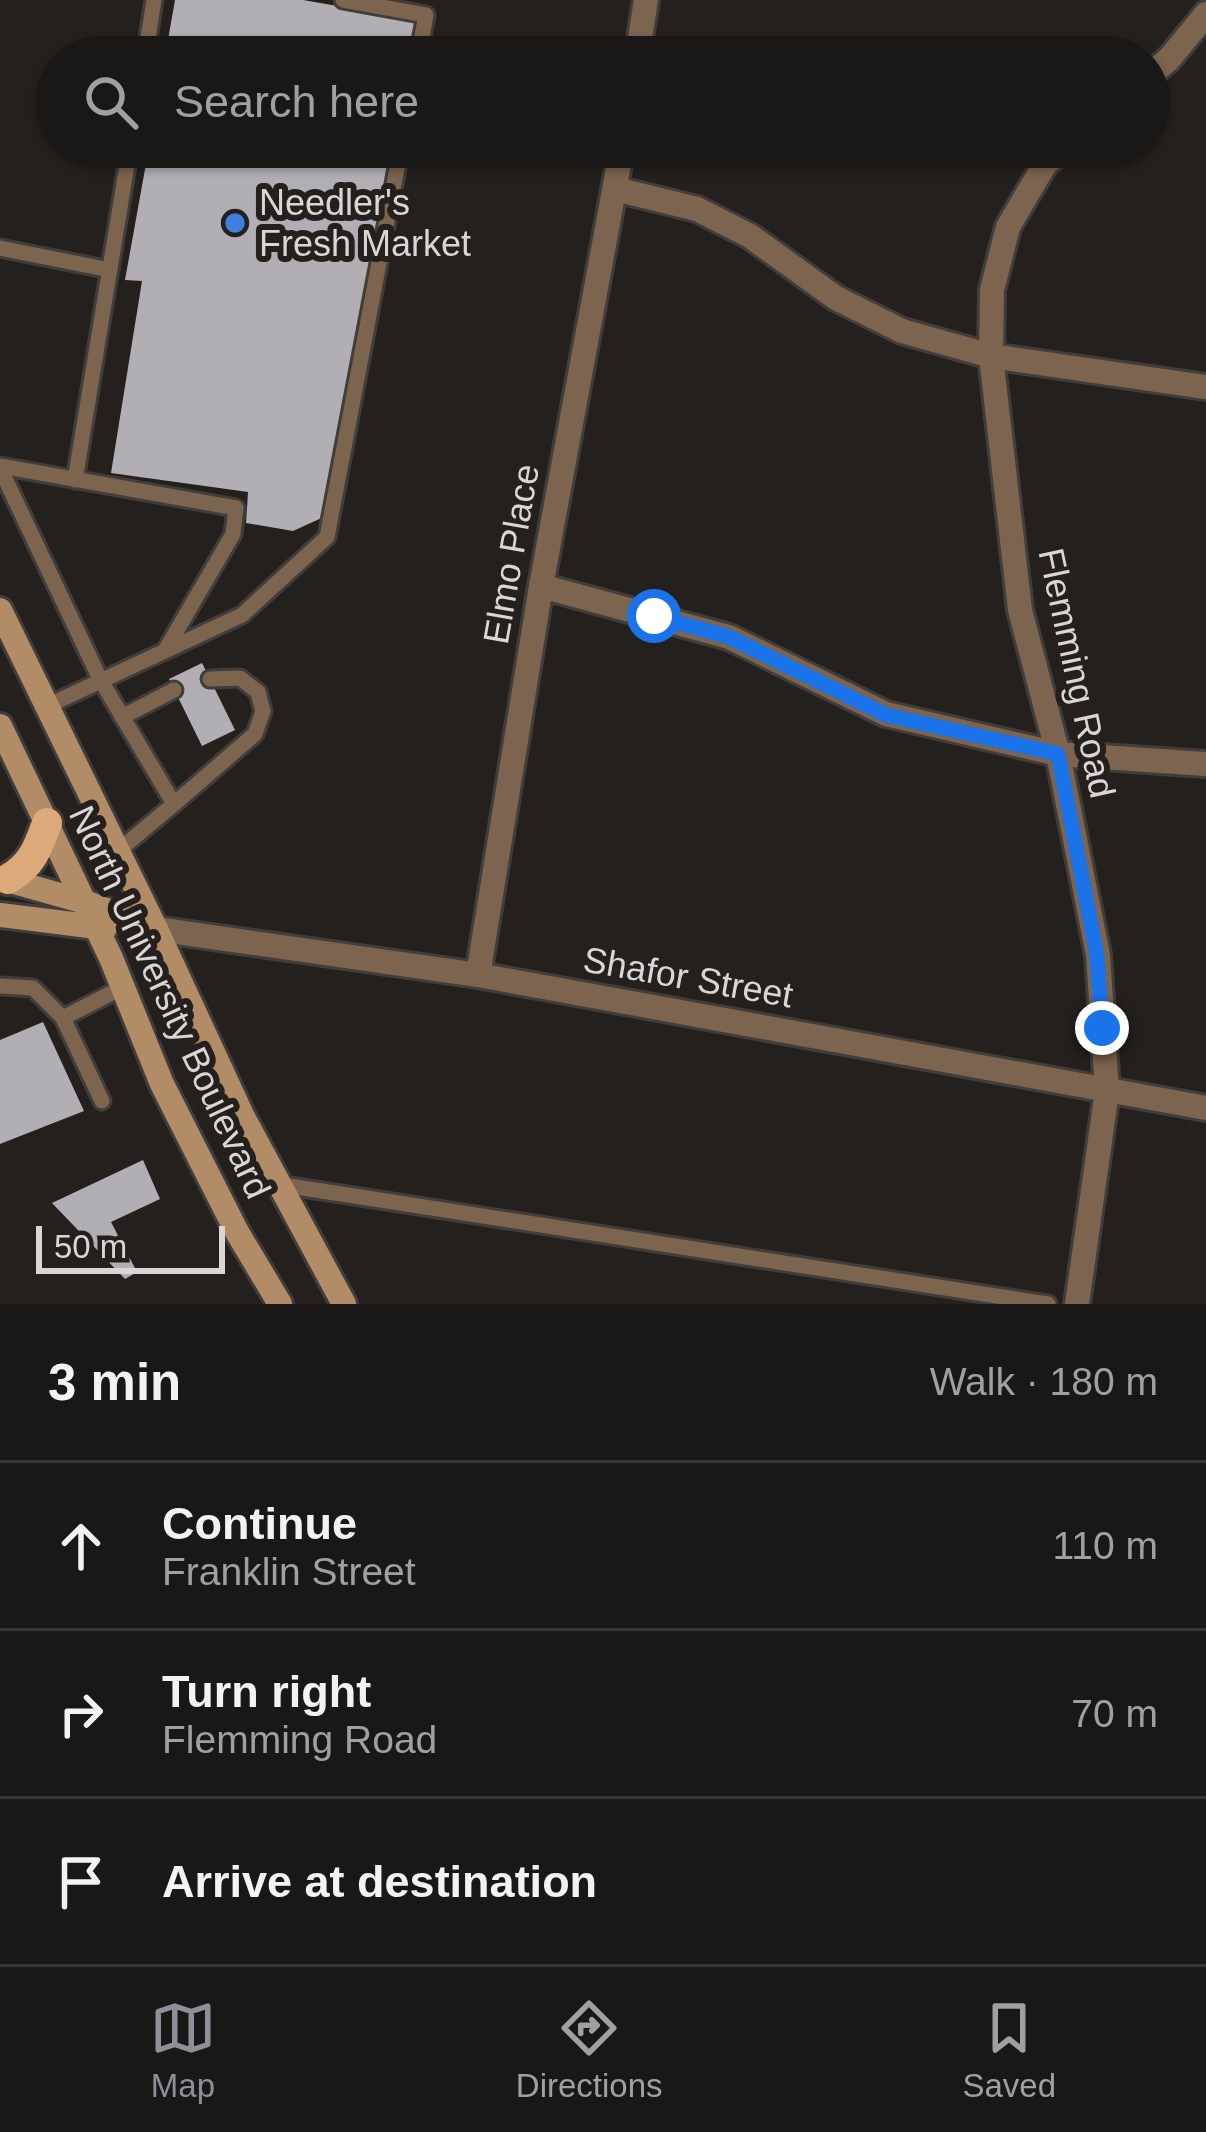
<!DOCTYPE html>
<meta charset="utf-8">
<style>
:root{--surface:#1a1816;--page:#23211f;--text:#f1f3f6;--muted:#9fa0a1;--line:#383735;--accent:#8c9099}
body{margin:0;font-family:Helvetica,sans-serif;background:var(--page);color:var(--text)}
.scale{position:absolute;left:36px;bottom:30px;width:189px;box-sizing:border-box;padding-left:12px;border:6px solid #d9d6d5;border-top:0;font-size:33px;line-height:42px;white-space:nowrap;color:#d9d6d5;-webkit-text-stroke:9px #23201d;paint-order:stroke}
.stop{position:absolute;width:36px;height:36px;margin:-27px;border:9px solid #1a73e8;border-radius:50%;background:#fff}
.stop.end{background:#1a73e8;border-color:#fff;box-shadow:0 3px 12px #0008}
.list{margin:0;padding:0;list-style:none}
h2{display:flex;justify-content:space-between;align-items:center;height:156px;margin:0;padding:0 48px;font-size:51px}
h2 small{font-size:39px;font-weight:400;color:var(--muted)}
.list li{display:grid;grid-template-columns:78px 1fr auto;gap:36px;align-items:center;box-sizing:border-box;height:168px;padding:0 48px;border-top:3px solid var(--line)}
.list b{display:block;font-size:45px;white-space:nowrap}
.list p{margin:0;font-size:39px;white-space:nowrap;color:var(--muted)}
.list em{font-size:39px;font-style:normal;color:var(--muted)}
.icon{flex:none;width:66px;height:66px;fill:none;stroke:currentColor;stroke-width:2;stroke-linecap:round;stroke-linejoin:round}
.map{position:relative;flex:none;width:1206px;height:1304px;overflow:hidden}
.search{position:absolute;background:var(--surface);box-shadow:0 3px 9px #0004;left:36px;right:36px;top:36px;height:132px;display:flex;align-items:center;gap:30px;box-sizing:border-box;padding:0 42px;border-radius:66px;color:var(--muted);font-size:45px}
.sheet{height:660px;background:var(--surface)}
nav{display:flex;justify-content:space-around;align-items:center;box-sizing:border-box;height:168px;border-top:3px solid var(--line);background:var(--surface);font-size:33px;color:var(--muted)}
nav a{display:grid;justify-items:center;gap:6px}
nav .on{color:var(--accent)}
.map>svg:first-child{display:block}
</style>
<div class="map">
<svg width="1206" height="1304" viewBox="0 0 1206 1304">
<rect width="100%" height="100%" fill="#23201d"/>
<g fill="#b1afb4">
<polygon points="175,0 303,0 418,20 411,57 165,57"/>
<polygon points="149,147 394,147 326,516 293,531 246,523 248,492 111,473 142,281 125,280"/>
<polygon points="202,663 235,730 202,746 169,679"/>
<polygon points="43,1022 84,1111 0,1144 0,1040"/>
<polygon points="143,1160 160,1199 111,1222 137,1272 125,1279 52,1203"/>
</g>
<g fill="none" stroke-linecap="round" stroke-linejoin="round">
<defs>
<g id="service">
<polyline points="343,0 426,15 418,57"/>
<polyline points="145,57 154,0"/>
<polyline points="0,248 110,270"/>
<polyline points="0,466 236,508 233,534 166,649"/>
<polyline points="0,468 100,679 174,804 118,851"/>
<polyline points="75,480 130,147"/>
<polyline points="47,706 242,615 327,537 401,147"/>
<polyline points="122,717 174,690"/>
<polyline points="174,804 255,734 263,711 258,692 240,678 210,679"/>
<polyline points="0,986 33,988 63,1018"/>
<polyline points="102,1101 63,1018 123,987"/>
<polyline points="277,1184 1048,1304"/>
</g>
<g id="minor">
<polyline points="637,57 646,0"/>
<polyline points="1149,76 1169,59 1206,14"/>
<polyline points="1065,147 1045,164 1008,227 992,290 991,356 1020,610 1058,754 1098,955 1107,1091 1077,1304"/>
<polyline points="615,189 697,209 750,236 836,298 902,331 991,356 1206,387"/>
<polyline points="541,586 729,637 886,714 1058,754 1206,764"/>
<polyline points="478,975 541,586 622,147"/>
</g>
<polyline id="tertiary" points="156,929 478,975 1206,1108"/>
<g id="secondary">
<polyline points="0,610 156,929 243,1117 344,1304"/>
<polyline points="0,726 111,958 162,1084 237,1232 280,1304"/>
<polyline points="0,878 85,902 156,929"/>
<polyline points="0,915 105,928"/>
</g>
<path id="primary" d="M8,879C32,865 38,848 47,823"/>
</defs>
<use href="#service" stroke="#403d3a" stroke-width="21"/>
<use href="#minor" stroke="#403d3a" stroke-width="30"/>
<use href="#tertiary" stroke="#403d3a" stroke-width="30"/>
<use href="#secondary" stroke="#403d3a" stroke-width="30"/>
<use href="#primary" stroke="#403d3a" stroke-width="36"/>
<use href="#service" stroke="#7d644e" stroke-width="15"/>
<use href="#minor" stroke="#7d644e" stroke-width="24"/>
<use href="#tertiary" stroke="#7d644e" stroke-width="24"/>
<use href="#secondary" stroke="#b28b67" stroke-width="24"/>
<use href="#primary" stroke="#dca97a" stroke-width="30"/>
</g>
<g fill="none" stroke-linecap="round" stroke-linejoin="round">
<polyline stroke="#1a73e8" stroke-width="15" points="654,616 729,637 886,715 1058,754 1097,955 1102,1028"/>
</g>
<circle fill="#3f7fe0" stroke="#23201d" stroke-width="4.5" cx="235" cy="223" r="12"/>
<g text-anchor="middle" dominant-baseline="central" stroke-width="12" stroke-linejoin="round" paint-order="stroke">
<g font-size="36" fill="#d9d6d5" stroke="#23201d" text-anchor="start">
<text x="259" y="202">Needler's<tspan x="259" dy="41">Fresh Market</tspan></text>
</g>
<g font-size="36" fill="#d9d6d5" stroke="#23201d">
<text transform="translate(511 554) rotate(-80)">Elmo Place</text>
<text transform="translate(1077 673) rotate(78)">Flemming Road</text>
<text transform="translate(688 977) rotate(10)">Shafor Street</text>
<text transform="translate(170 1002) rotate(65)">North University Boulevard</text>
</g>
</g>
</svg>
<div class="scale">50 m</div>
<div class="stop" style="left:654px;top:616px"></div>
<div class="stop end" style="left:1102px;top:1028px"></div>
<div class="search"><svg class="icon" aria-label="search" viewBox="0 0 24 24"><circle cx="10" cy="10" r="6"/><path d="M15 15l6 6"/></svg>Search here</div>
</div>
<section class="sheet">
<h2>3 min<small>Walk · 180 m</small></h2>
<ul class="list">
<li><svg class="icon" aria-label="ahead" viewBox="0 0 24 24"><path d="M12 20V5M6 11l6-6 6 6"/></svg><div><b>Continue</b><p>Franklin Street</p></div><em>110 m</em></li>
<li><svg class="icon" aria-label="right" viewBox="0 0 24 24"><path d="M7 20v-9h11M14 6l5 5-5 5"/></svg><div><b>Turn right</b><p>Flemming Road</p></div><em>70 m</em></li>
<li><svg class="icon" aria-label="arrive" viewBox="0 0 24 24"><path d="M6 21V4h12l-3 4 3 4H6"/></svg><div><b>Arrive at destination</b></div></li>
</ul>
</section>
<nav>
<a class="on"><svg class="icon" aria-label="map" viewBox="0 0 24 24"><path d="M3 6l6-2 6 2 6-2v14l-6 2-6-2-6 2zM9 4v14M15 6v14"/></svg>Map</a>
<a><svg class="icon" aria-label="directions" viewBox="0 0 24 24"><path d="M12 3l9 9-9 9-9-9zM9 14v-3h6M13 9l2 2-2 2"/></svg>Directions</a>
<a><svg class="icon" aria-label="saved" viewBox="0 0 24 24"><path d="M7 4h10v16l-5-4-5 4z"/></svg>Saved</a>
</nav>
